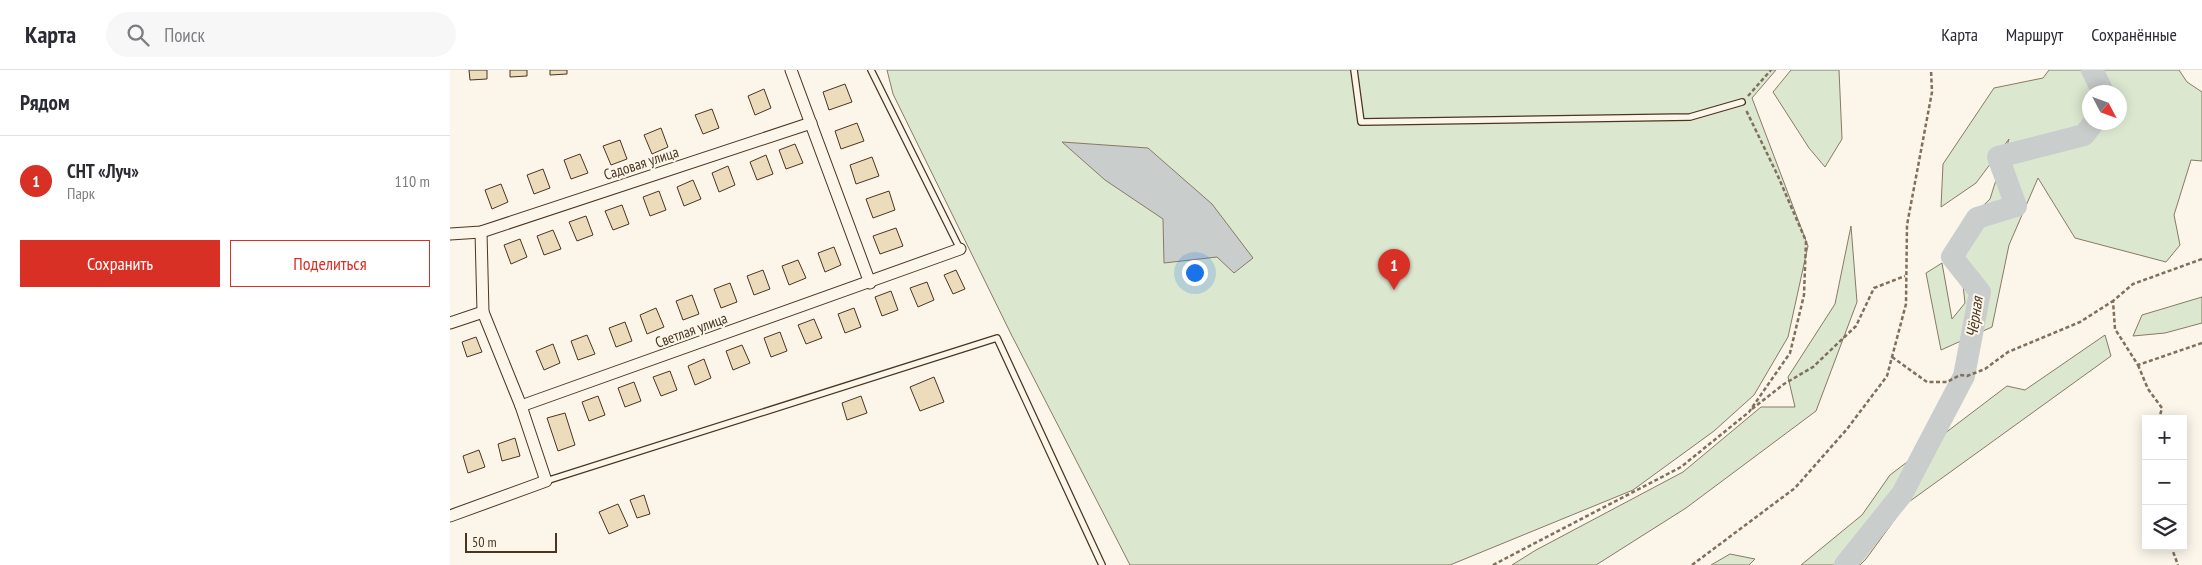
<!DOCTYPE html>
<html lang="ru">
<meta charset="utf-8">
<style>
:root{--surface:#fff;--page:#f7f7f7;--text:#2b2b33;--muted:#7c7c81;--line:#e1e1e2;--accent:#d93025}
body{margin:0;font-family:"PT Sans Narrow",sans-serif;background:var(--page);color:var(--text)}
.controls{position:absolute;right:15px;bottom:15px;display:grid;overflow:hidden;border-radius:0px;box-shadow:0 2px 12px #0003}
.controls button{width:45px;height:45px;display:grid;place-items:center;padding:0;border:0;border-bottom:1px solid var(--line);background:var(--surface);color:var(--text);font:25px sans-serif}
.compass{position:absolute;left:1632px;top:15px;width:45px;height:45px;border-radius:50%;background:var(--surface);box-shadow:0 2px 12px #0003;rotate:131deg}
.scale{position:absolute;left:15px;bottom:12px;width:92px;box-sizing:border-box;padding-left:5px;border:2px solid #4a3520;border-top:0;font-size:14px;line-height:18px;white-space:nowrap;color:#4a3520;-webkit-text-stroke:4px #fbf6e9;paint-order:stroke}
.you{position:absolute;left:744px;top:202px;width:18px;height:18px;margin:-12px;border:4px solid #fff;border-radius:50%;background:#1a73e8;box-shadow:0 0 0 8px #1a73e833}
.badge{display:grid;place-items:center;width:32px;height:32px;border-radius:50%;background:var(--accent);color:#fff;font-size:16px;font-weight:700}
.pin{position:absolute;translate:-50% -41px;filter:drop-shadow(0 1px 2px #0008)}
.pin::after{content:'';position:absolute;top:26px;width:18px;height:15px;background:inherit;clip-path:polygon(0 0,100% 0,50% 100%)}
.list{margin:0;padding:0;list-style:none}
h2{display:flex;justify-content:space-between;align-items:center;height:65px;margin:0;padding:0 20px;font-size:21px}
h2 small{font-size:16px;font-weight:400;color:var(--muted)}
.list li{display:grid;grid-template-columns:32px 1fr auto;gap:15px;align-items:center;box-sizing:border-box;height:90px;padding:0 20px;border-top:1px solid var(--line)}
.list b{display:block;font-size:19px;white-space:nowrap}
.list p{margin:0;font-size:16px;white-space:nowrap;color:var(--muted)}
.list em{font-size:16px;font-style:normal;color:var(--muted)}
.actions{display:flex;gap:10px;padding:15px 20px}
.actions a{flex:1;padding:11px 0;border:1px solid var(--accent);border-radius:0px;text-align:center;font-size:18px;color:var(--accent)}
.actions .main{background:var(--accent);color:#fff}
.icon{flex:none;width:28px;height:28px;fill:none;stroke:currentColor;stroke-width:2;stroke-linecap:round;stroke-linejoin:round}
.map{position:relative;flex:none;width:1752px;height:495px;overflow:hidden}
header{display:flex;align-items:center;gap:30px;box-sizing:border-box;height:70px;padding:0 25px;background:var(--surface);border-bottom:1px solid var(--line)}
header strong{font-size:24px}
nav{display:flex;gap:28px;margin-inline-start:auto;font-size:18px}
.search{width:350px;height:45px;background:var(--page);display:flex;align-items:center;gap:12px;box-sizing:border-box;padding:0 18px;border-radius:28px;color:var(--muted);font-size:19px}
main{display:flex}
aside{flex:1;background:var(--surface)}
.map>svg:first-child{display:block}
</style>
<header>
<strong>Карта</strong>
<div class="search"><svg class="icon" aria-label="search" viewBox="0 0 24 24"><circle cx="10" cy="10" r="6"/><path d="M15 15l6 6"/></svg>Поиск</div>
<nav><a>Карта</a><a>Маршрут</a><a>Сохранённые</a></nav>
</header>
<main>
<aside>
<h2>Рядом<small></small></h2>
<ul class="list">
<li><span class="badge">1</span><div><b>СНТ «Луч»</b><p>Парк</p></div><em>110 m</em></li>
</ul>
<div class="actions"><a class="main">Сохранить</a><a>Поделиться</a></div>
</aside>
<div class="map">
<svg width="1752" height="495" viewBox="0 0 1752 495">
<rect width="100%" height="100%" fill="#fbf6e9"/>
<g fill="#dce7d0" stroke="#887966" fill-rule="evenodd">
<polygon points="437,0 1326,0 1302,28 1358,176 1338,267 1304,325 1264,361 1183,420 1000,495 680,495 561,264 443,24"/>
<polygon points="1341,0 1389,0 1392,69 1375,97 1359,78 1323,22"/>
<path d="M1599,0H1729L1737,12L1752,22V91L1741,90L1724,145L1730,175L1716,192L1625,168L1588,108L1559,175L1542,257L1491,280L1476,203L1492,193L1502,249L1515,233L1507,161L1540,129L1559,69L1526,113L1491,137L1493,94L1544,18L1593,8ZM1640,22H1670V52H1640Z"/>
<polygon points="1401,156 1407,232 1366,341 1236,438 1146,495 1062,495 1086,480 1233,402 1311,337 1345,337 1338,307 1385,234"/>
<polygon points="1752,227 1752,253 1715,263 1683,266 1692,245"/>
<polygon points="1655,265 1661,286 1456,434 1416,489 1410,495 1351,495 1412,445 1440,405 1557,316 1575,320"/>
<polygon points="1280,484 1305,489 1299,495 1261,495"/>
</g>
<polygon fill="#c9cecd" stroke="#887966" points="612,72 698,78 762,134 803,188 784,203 767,187 714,193 713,149 655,110"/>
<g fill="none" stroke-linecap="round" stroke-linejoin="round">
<g stroke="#c9cecd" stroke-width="22">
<polyline points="1642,0 1653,22"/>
<polyline points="1395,495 1452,424 1514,306 1530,222 1502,187 1527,148 1566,136 1548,87 1634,65 1644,52"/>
</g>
</g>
<g fill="#ecdcbc" stroke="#4a3520">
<polygon points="19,0 37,0 37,9 20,10"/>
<polygon points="60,0 77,0 77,6 60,7"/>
<polygon points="100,0 117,0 117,4 100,5"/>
<polygon points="395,14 402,32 379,40 373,22"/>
<polygon points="314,19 321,38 305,45 298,26"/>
<polygon points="262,39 269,58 253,64 245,45"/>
<polygon points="407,53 414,71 391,79 385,61"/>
<polygon points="211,58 218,77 202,84 194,65"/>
<polygon points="170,70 177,89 161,95 153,76"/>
<polygon points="345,74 353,93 336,99 329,80"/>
<polygon points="130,84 138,103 121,109 114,90"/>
<polygon points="316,85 323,104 307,110 300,92"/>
<polygon points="422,87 429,106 406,114 400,95"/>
<polygon points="278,96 285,115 269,122 262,103"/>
<polygon points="93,99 100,118 84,124 77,105"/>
<polygon points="243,110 251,129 234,136 227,117"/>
<polygon points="51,114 58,132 42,139 35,120"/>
<polygon points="209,121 216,140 200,146 193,127"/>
<polygon points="439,121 445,140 423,148 416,129"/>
<polygon points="172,135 179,154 163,160 155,141"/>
<polygon points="136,146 143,165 127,171 119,152"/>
<polygon points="446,158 453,176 430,184 423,166"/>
<polygon points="103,160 111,179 94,185 87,166"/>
<polygon points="70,169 77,187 61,194 54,175"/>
<polygon points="384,177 391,195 375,202 368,183"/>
<polygon points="348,190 356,208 339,215 332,196"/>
<polygon points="313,200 320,219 304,225 297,206"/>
<polygon points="506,200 515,219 503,224 494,205"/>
<polygon points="477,212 484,230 468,237 460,218"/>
<polygon points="280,213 287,232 271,238 264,219"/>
<polygon points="441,221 448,240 432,246 425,227"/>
<polygon points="242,225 249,244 233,250 226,231"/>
<polygon points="206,238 214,257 197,264 190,245"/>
<polygon points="404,238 411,257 395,263 388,244"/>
<polygon points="364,249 372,268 356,274 348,255"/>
<polygon points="175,252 182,271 166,277 159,258"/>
<polygon points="330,262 337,281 321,287 314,268"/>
<polygon points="137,265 145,284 128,290 121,271"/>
<polygon points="26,267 32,282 17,287 12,272"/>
<polygon points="103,274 110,293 94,300 86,281"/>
<polygon points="292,275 300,293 283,300 276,281"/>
<polygon points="254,289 261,308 245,315 238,296"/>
<polygon points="220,301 227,320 211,326 203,307"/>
<polygon points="484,307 494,332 470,341 460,317"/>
<polygon points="184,312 191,331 175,337 168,318"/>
<polygon points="148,326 155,345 139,351 132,332"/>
<polygon points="411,326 417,343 397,350 392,333"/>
<polygon points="115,343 125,375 108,381 97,348"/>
<polygon points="65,368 70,386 52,391 48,374"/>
<polygon points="29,380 35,397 18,403 13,386"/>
<polygon points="194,425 200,444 187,448 180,430"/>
<polygon points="168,434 178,456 159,464 149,442"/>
</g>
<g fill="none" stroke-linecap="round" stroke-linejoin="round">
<defs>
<g id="service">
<polyline points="421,0 510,179"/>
<polyline points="904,0 911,52 1240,47 1292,32"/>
<polyline points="96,411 547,268 652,495"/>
</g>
<g id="minor">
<polyline points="341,0 420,213"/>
<polyline points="0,164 31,162 361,53"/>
<polyline points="0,253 33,242"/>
<polyline points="71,336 510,179"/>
<polyline points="0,446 96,411 71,336 33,242 31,162"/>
</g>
</defs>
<use href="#service" stroke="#4a3520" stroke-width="8"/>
<use href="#minor" stroke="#4a3520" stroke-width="13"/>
<g stroke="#7f6f5c" stroke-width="2.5" stroke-dasharray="4 2.5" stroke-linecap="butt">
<polyline points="1298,26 1321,0"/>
<polyline points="1752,189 1683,214 1663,231 1665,259 1688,295 1752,273"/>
<polyline points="1442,287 1477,312 1497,312 1510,305 1517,306 1535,299 1558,282 1630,252 1663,231"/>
<polyline points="1688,295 1698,319 1712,338 1709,349"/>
<polyline points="1302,339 1334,314 1363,297 1406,256 1424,218 1455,206"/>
<polyline points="1721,476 1728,495"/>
<polyline points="1043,495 1231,397 1299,342 1340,283 1354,225 1356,171 1327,104 1296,40"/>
<polyline points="1242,495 1345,418 1397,359 1437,306 1456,234 1457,155 1482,22 1481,0"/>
</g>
<use href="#service" stroke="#fbf6e9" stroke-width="5.5"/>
<use href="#minor" stroke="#fbf6e9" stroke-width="11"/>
</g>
<g text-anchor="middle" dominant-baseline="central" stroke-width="4" stroke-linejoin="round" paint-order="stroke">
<g font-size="15" fill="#4a3520" stroke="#fbf6e9">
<text transform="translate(191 93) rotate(-18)">Садовая улица</text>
<text transform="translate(241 260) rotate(-20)">Светлая улица</text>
</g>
<g font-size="16" font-style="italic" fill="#4a3520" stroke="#fbf6e9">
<text transform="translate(1524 247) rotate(-82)">Чёрная</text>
</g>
</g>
</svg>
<div class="controls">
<button>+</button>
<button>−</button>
<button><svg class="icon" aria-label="layers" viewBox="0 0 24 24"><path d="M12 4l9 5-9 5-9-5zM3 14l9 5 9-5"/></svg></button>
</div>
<svg class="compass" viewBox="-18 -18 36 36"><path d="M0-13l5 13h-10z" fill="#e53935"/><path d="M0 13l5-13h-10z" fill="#7c7c81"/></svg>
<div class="scale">50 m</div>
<div class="you"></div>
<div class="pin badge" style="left:944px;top:220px">1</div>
</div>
</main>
